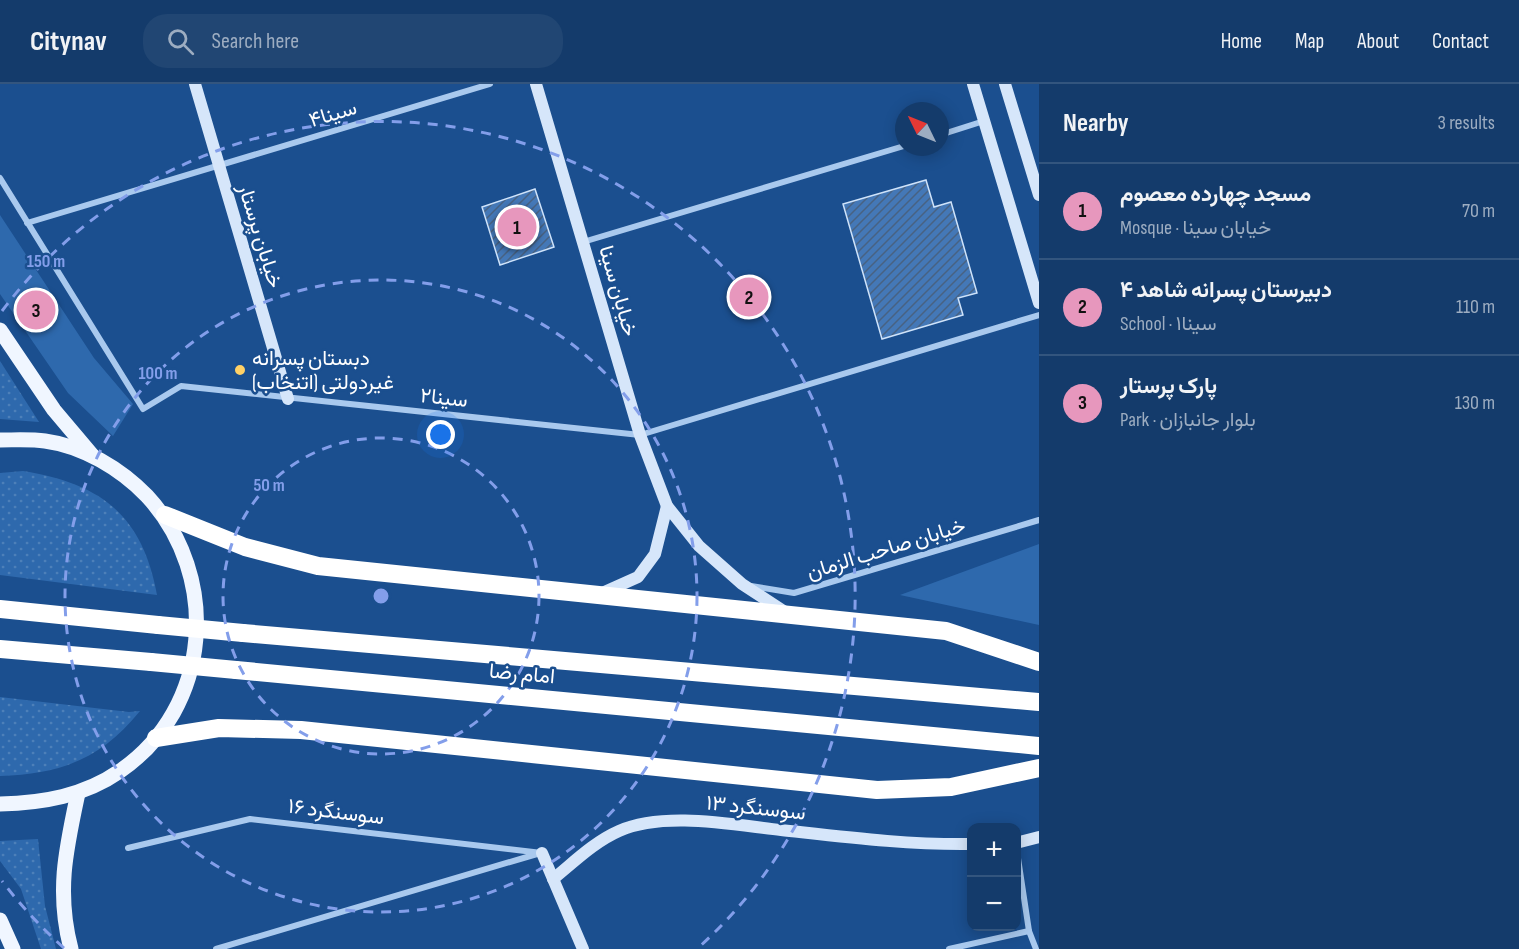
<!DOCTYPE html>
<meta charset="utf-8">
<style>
:root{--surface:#143b6b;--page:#214673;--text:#f1f3f6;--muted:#9dadc1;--line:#33557e;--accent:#e797bd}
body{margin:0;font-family:"Sofia Sans Condensed",Vazirmatn,sans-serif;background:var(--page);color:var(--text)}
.controls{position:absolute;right:18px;bottom:18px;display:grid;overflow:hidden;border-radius:12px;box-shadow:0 3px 15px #0003}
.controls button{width:54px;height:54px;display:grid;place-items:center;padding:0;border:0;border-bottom:2px solid var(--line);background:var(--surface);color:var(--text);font:30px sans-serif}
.compass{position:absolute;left:895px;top:18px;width:54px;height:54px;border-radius:50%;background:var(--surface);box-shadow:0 3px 15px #0003;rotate:313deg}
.you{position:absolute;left:441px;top:351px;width:21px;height:21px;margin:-15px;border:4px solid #fff;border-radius:50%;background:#1a73e8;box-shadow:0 0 0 9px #1a73e833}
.badge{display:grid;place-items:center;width:39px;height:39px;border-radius:50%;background:var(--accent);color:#111;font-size:20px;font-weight:700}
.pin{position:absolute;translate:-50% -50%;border:3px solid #fff;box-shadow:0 2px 6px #0006}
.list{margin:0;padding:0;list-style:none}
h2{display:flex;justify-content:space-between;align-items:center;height:78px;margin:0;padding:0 24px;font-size:26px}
h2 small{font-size:20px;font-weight:400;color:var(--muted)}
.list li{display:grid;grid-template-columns:39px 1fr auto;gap:18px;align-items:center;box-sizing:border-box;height:96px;padding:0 24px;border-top:2px solid var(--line)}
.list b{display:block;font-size:22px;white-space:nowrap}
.list p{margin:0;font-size:20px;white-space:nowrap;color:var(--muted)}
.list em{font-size:20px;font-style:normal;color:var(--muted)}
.icon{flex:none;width:33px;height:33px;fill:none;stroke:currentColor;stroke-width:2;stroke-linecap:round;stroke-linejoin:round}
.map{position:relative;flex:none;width:1039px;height:865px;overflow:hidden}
header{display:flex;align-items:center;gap:36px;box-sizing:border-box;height:84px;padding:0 30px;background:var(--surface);border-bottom:2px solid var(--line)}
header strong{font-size:28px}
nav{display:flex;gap:33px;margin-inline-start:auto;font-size:21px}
.search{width:420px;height:54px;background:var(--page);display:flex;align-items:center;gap:15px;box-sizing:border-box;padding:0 21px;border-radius:24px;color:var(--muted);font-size:22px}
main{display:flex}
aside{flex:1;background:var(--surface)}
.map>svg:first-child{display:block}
</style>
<header>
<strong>Citynav</strong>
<div class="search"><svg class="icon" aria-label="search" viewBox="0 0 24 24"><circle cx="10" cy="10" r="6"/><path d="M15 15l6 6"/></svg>Search here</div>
<nav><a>Home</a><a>Map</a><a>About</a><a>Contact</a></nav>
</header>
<main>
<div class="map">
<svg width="1039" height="865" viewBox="0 0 1039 865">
<defs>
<pattern id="grass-dots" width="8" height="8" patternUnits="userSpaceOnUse" patternTransform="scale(1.5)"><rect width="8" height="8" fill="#2e69ad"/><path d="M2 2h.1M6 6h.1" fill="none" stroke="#4d80b9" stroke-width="1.8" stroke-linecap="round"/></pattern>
<pattern id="building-hatch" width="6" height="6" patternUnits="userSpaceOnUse" patternTransform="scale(1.5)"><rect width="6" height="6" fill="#4478b7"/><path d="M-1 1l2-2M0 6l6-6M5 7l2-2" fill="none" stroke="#486282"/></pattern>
</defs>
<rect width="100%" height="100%" fill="#1b4f8f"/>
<g fill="url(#grass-dots)">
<polygon points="0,277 39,338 0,335"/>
<path d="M23,387C102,400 142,431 157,511L0,491V389Z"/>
<path d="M0,613L129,628L140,627C101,675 61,690 0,692Z"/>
<polygon points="38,755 45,822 56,865 41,865 21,805 0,777 0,757"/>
</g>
<g fill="#2e69ad">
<polygon points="0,131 94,274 133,320 113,352 68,309 0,210"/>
<polygon points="1039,460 1039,541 900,511"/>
</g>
<g fill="url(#building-hatch)" stroke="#cfe3fa" stroke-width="1.5">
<polygon points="926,96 934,123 951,118 977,209 958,214 963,231 882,255 843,120"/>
<polygon points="535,105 554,163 500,181 482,123"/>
</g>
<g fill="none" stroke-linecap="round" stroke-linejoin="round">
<g stroke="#a9c9ee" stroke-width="6">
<polyline points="940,51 984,37"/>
<polyline points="0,94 143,325 181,302 640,351 1039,231"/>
<polyline points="27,139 490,0"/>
<polyline points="583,158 904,62"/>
<polyline points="751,502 794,509 1039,436"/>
<polyline points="1016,761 1029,847 1036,865"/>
<polyline points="128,764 250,735 542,769"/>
<polyline points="216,865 537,770"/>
<polyline points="949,865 1029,847"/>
</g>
<g stroke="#d6e6fa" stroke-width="12">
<polyline points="195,0 288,315"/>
<polyline points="536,0 640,351 667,422 699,462 742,500 785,528"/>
<polyline points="973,0 1039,219"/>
<polyline points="1005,0 1039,111"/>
<polyline points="600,510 638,493 655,470 667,422"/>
<polyline points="1016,759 1039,753"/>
<polyline points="542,769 583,865"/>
<path d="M553,795C574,778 594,758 619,747C664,727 734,741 781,746C845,753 908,761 972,760"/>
</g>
<g stroke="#f0f6ff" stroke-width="15">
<polyline points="0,246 54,326 92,371"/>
<path d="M0,356C15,356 31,355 45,357C83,362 121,385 147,412C221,492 212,624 120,687C84,712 43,719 0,720"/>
<polyline points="0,836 13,865"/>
<path d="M71,865C56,808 66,765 78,709"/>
</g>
<g stroke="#fff" stroke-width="18">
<polyline points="165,431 245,463 318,482 946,547 1039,578"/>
<polyline points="0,525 158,541"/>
<polyline points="243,549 1039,618"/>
<polyline points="0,565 151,578"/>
<polyline points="236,586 1039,662"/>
<polyline points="156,654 219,644 301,646 877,706 951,703 1039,684"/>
</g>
<g stroke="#fff" stroke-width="18">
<polyline points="158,541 243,549"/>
<polyline points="151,578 236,586"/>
</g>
</g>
<g fill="none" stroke="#839eea" stroke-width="3" stroke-dasharray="10 8">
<circle cx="381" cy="512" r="158"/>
<circle cx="381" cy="512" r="316"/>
<path d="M64 864A474 474 0 0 1 2 797M2 227A474 474 0 1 1 698 864"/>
</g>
<circle fill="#ffd166" stroke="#1b4f8f" stroke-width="2" cx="240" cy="286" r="6"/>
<g text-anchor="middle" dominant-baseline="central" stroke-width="5" stroke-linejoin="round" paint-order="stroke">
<g font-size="21" fill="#fff" stroke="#1b4f8f">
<text transform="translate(333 30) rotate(-17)">سینا۴</text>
<text transform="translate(260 152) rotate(73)">خیابان پرستار</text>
<text transform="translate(618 207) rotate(74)">خیابان سینا</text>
<text transform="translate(444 314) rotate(6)">سینا۲</text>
<text transform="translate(886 465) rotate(-17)">خیابان صاحب الزمان</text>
<text transform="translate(522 590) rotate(5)">امام رضا</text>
<text transform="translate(756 724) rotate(6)">سوسنگرد ۱۳</text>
<text transform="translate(336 728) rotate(7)">سوسنگرد ۱۶</text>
</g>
<g font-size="21" fill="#fff" stroke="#1b4f8f" text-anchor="start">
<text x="252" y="274">دبستان پسرانه<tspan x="252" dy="24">غیردولتی (اتنخاب)</tspan></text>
</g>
</g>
<circle cx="381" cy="512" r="9" fill="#839eea" stroke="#1b4f8f" stroke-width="3"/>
<g font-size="18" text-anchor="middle" font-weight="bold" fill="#839eea" stroke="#1b4f8f" stroke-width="5" stroke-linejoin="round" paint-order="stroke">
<text x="46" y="183">150 m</text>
<text x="158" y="295">100 m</text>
<text x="269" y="407">50 m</text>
</g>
</svg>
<div class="controls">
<button>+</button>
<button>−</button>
</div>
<svg class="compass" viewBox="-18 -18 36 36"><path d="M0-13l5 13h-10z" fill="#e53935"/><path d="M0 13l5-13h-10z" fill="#9dadc1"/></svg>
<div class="you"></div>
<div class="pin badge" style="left:517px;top:143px">1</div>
<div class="pin badge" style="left:749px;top:213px">2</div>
<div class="pin badge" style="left:36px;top:226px">3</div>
</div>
<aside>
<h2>Nearby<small>3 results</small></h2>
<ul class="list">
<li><span class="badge">1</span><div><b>مسجد چهارده معصوم</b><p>Mosque · خیابان سینا</p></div><em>70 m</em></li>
<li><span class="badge">2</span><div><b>دبیرستان پسرانه شاهد ۴</b><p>School · سینا۱</p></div><em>110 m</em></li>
<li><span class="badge">3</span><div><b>پارک پرستار</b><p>Park · بلوار جانبازان</p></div><em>130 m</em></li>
</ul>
</aside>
</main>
